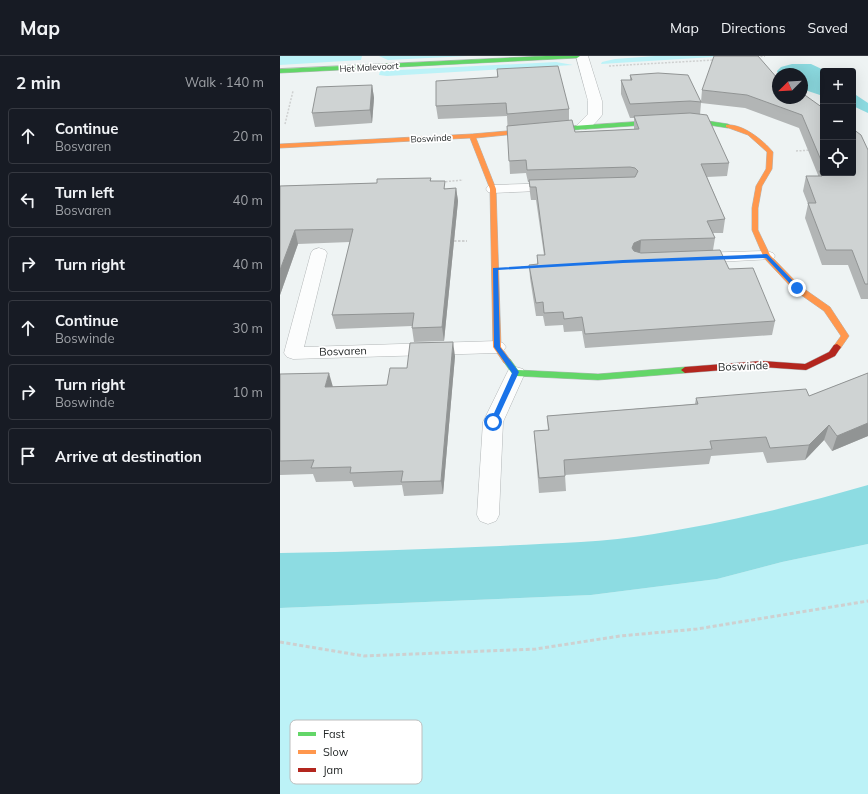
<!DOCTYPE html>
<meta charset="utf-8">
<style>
:root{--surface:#171b24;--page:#242831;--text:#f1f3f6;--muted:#9ea1a6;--line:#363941}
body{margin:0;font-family:Mulish,sans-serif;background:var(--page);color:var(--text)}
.controls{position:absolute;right:12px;top:12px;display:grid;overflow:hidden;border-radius:4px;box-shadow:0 4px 16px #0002}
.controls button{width:36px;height:36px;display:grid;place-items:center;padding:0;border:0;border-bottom:1px solid var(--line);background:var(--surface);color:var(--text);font:20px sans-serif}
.compass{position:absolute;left:492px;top:12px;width:36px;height:36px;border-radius:50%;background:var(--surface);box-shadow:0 4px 16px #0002;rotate:246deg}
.stop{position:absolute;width:12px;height:12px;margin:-9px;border:3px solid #1a73e8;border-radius:50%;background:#fff}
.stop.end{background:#1a73e8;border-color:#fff;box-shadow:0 1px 4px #0008}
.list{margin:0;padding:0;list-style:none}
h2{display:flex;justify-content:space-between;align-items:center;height:52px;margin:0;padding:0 16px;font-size:17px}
h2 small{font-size:13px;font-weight:400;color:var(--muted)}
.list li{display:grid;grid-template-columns:26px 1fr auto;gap:12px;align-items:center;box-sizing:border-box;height:56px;margin:0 8px 8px;padding:0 8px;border:1px solid var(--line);border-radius:4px}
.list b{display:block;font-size:15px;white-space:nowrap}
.list p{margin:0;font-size:13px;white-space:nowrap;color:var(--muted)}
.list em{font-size:13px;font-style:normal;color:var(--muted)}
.icon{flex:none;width:22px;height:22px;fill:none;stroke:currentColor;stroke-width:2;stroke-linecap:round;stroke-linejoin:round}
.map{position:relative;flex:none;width:588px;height:738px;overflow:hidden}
header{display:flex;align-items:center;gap:24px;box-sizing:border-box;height:56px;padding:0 20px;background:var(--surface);border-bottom:1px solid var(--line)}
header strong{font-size:19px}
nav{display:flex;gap:22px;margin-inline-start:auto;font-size:14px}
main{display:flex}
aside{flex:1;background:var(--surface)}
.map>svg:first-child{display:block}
</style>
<header>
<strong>Map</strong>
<nav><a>Map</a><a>Directions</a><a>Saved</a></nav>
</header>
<main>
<aside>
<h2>2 min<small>Walk · 140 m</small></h2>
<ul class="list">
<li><svg class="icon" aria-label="ahead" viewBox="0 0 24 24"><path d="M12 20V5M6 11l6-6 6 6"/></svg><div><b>Continue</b><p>Bosvaren</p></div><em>20 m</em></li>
<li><svg class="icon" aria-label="left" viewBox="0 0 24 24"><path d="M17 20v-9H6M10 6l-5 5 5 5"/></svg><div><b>Turn left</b><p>Bosvaren</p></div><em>40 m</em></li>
<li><svg class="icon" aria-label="right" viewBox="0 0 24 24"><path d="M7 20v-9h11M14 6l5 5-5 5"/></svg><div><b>Turn right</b></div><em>40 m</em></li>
<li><svg class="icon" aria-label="ahead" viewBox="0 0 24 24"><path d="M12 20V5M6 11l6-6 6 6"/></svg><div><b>Continue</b><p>Boswinde</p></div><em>30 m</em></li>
<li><svg class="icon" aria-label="right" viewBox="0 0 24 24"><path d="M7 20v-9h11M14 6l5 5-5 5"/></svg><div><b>Turn right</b><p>Boswinde</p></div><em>10 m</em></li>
<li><svg class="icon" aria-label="arrive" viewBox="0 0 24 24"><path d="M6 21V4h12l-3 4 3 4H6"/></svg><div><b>Arrive at destination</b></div></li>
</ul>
</aside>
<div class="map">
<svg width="588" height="738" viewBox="0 0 588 738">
<rect width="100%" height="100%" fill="#eef3f3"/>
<g fill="#bcf2f7">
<polygon points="0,0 82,0 81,4 0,9"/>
<polygon points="99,0 188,0 108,4"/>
<polygon points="375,0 449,0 321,8 322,6 335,3"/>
<polygon points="276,6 293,9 107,20 99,19 100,15"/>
<polygon points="588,488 588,738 0,738 0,552 311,539 437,523 502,506"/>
</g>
<g fill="#8ddce2">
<polygon points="512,8 531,8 546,15 543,15 543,40 522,33 522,18 498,18 498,20 497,15 501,11"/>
<polygon points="573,37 588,47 588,57 573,50"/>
<path d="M588,429V488L502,506L437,523L311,539L0,552V497C73,496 147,493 220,490C271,487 323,487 374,478C445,467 519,449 588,429Z"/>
</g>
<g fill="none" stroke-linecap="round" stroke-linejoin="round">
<defs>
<g id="lane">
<polygon points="277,127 282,128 284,131 282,134 213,137 208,136 206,133 208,130 213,129"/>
<polygon points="39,192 45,194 47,197 24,291 217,285 223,287 226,291 223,295 217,297 13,303 7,301 4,297 31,197 33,194"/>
<polygon points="487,195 493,197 495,200 493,203 417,207 411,205 409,202 411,199 417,197"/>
<polygon points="236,311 243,313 245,317 223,366 219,459 216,465 208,468 200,465 197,459 203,366 227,317 229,313"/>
</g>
<path id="street" d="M296,0H308L322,45V59C316,67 308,76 298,73L296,70L308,58V45Z"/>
<g id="fast">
<polygon points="266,0 300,0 297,2 0,17 0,13"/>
<polygon points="409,62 448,68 451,70 448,72 409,66 264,76 261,74 264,72"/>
<polygon points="227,302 230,303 238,314 318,318 405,311 409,314 405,317 318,324 236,320 233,319 223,305"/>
</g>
<g id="slow">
<path d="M446,69C462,67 483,84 493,96L492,113L482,130L478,152V174L490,199L520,230L550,251L569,280L560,293L557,294L553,291L561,280L544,255L514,234L484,202L472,174V152L476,130L486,113L487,96L468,79L446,71Z"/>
<polygon points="264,72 267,74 266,75 196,82 216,133 221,291 231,305 227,308 224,307 213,291 210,133 190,82 0,92 0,88 192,78"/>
</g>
<polygon id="jam" points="557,288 561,291 555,300 526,314 482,311 405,317 401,314 405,311 482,305 525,308 549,296 554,289"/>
</defs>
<use href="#lane" stroke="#b3b7b8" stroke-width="1"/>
<use href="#street" stroke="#b3b7b8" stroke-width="1"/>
<use href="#fast" stroke="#b3b7b8" stroke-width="1"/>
<use href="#slow" stroke="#b3b7b8" stroke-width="1"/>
<use href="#jam" stroke="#b3b7b8" stroke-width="1"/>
<g stroke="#ced0d0" stroke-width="1.5" stroke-dasharray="2 1.5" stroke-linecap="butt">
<polyline points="477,1 485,0"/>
<polyline points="329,10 434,4"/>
<polyline points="5,68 13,35"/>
<polyline points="516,95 531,94"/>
<polyline points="162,126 183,124"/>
</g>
<g stroke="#ced0d0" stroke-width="2" stroke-dasharray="2.5 1.5" stroke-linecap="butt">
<polyline points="170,185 187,185"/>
<polyline points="241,211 251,211"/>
</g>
<polyline stroke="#ced0d0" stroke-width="3" stroke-dasharray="4 2.5" stroke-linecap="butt" points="0,586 84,600 256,593 340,580 417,573 588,545"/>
<use href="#lane" fill="#fcfdfd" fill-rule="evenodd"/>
<use href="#street" fill="#fcfdfd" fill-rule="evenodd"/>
<use href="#fast" fill="#63d668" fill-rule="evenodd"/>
<use href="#slow" fill="#ff974d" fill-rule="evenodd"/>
<use href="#jam" fill="#b3261e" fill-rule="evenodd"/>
</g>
<g fill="#b2b5b5">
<polygon points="217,13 289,53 289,65 295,76 354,73 354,62 350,62 341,38 341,24 350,24 350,19 421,46 422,34 498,42 522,42 543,52 543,117 588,94 588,243 581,243 568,209 542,209 525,162 528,148 523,135 526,120 538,120 538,119 519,72 465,52 421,47 420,59 449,107 447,120 427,121 445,163 443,177 433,177 435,182 433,194 449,213 495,265 492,279 305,292 302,275 284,276 283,269 265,270 263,260 256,260 250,222 249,209 257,208 257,199 264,199 256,144 251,144 250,137 249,126 248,126 246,117 230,118 227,60 158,63 156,50 217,21"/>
<polygon points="92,29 94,42 92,67 35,71 32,57"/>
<polygon points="151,122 151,125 166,133 176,132 178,145 164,285 134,286 132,272 132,270 56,273 52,259 70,186 18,188 0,239 0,130 97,127"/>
<polygon points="175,300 163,438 124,440 122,429 74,431 72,425 36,426 33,418 0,419 0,318 52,331 107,329 127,312"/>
<polygon points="588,317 588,380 552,395 544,384 525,404 487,407 483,396 431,400 429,408 285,419 286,435 259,437 255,390 254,375 268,374 267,360 415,348 416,342 529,340"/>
</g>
<g fill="#919494">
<polygon points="92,29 94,42 92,67 90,54"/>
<polygon points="176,132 178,145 164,285 162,271"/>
<polygon points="15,174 18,188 0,239 0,214"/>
<polygon points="361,184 360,198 353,200 352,192 354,187"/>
<polygon points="173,286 175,300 163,438 161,425"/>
<polygon points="49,317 53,331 45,331"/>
<polygon points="588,367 588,380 552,395 557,380"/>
<polygon points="549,369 544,384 525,404 529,389"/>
</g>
<g fill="#cfd3d3" stroke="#919494">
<polygon points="434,0 478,0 498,23 498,42 514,42 516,45 515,42 522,42 522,37 543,52 543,109 522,59 467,39 422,34"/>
<polygon points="278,10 289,53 227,58 226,47 156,50 156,25 218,21 217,13"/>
<polygon points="378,17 408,19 421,46 410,45 350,48 341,24 352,24 350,19"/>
<polygon points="92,29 90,54 32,57 37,31"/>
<polygon points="410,57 427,59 449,107 421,108 445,163 427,165 435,182 361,184 354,187 352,192 354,195 361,197 440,194 449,213 473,212 495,265 305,278 302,261 284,263 283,256 264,257 263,246 256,247 249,209 258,208 257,199 265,199 256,131 250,131 249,124 355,121 358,115 355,112 350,111 247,114 246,104 229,105 227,70 292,64 295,76 359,73 354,60"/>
<polygon points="573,73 581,79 588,94 588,228 585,228 572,194 546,194 528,147 536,147 526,120 542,120 539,115 543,115 543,117 573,117"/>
<polygon points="151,122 150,125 165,125 164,133 176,132 162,271 132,272 134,257 52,259 73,173 15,174 0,214 0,130 97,127 97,123"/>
<polygon points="173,286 161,425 121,426 123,415 70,417 71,411 31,412 34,404 0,405 0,318 49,317 45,331 107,329 110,312 127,312 130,287"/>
<polygon points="588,317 588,367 557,380 549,369 529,389 490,392 486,381 430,385 432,393 284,404 285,420 259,422 254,375 269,374 267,360 418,348 416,342 502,335 526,333 529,340"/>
</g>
<polygon fill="#1a73e8" points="487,198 519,231 519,233 515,233 486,202 343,207 218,214 220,291 239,316 216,366 213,368 211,368 210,366 232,317 214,291 213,212 343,204"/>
<g text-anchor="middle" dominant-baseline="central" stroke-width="3.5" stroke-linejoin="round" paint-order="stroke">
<g font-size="9" fill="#222626" stroke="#fff">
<text transform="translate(89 11) rotate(-3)">Het Malevoort</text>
<text transform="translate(151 82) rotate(-3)">Boswinde</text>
</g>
<g font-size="11" fill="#222626" stroke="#fff">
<text transform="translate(63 295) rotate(-2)">Bosvaren</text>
<text transform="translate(463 310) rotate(-2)">Boswinde</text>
</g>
</g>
<rect x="10" y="664" width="132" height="64" rx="6" fill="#fff" stroke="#bdbebe" stroke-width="1"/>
<rect x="18" y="676" width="18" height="4" fill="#63d668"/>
<rect x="18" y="694" width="18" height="4" fill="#ff974d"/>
<rect x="18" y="712" width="18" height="4" fill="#b3261e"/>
<g font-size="11" fill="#222626">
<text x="43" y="682">Fast</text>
<text x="43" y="700">Slow</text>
<text x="43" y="718">Jam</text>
</g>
</svg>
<div class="controls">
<button>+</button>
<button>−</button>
<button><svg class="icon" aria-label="locate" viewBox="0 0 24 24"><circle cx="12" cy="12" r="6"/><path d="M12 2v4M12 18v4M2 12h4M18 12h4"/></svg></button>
</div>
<svg class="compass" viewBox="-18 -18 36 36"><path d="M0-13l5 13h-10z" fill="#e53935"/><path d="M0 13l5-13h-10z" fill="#9ea1a6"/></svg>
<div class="stop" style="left:213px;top:366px"></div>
<div class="stop end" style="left:517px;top:232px"></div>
</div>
</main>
